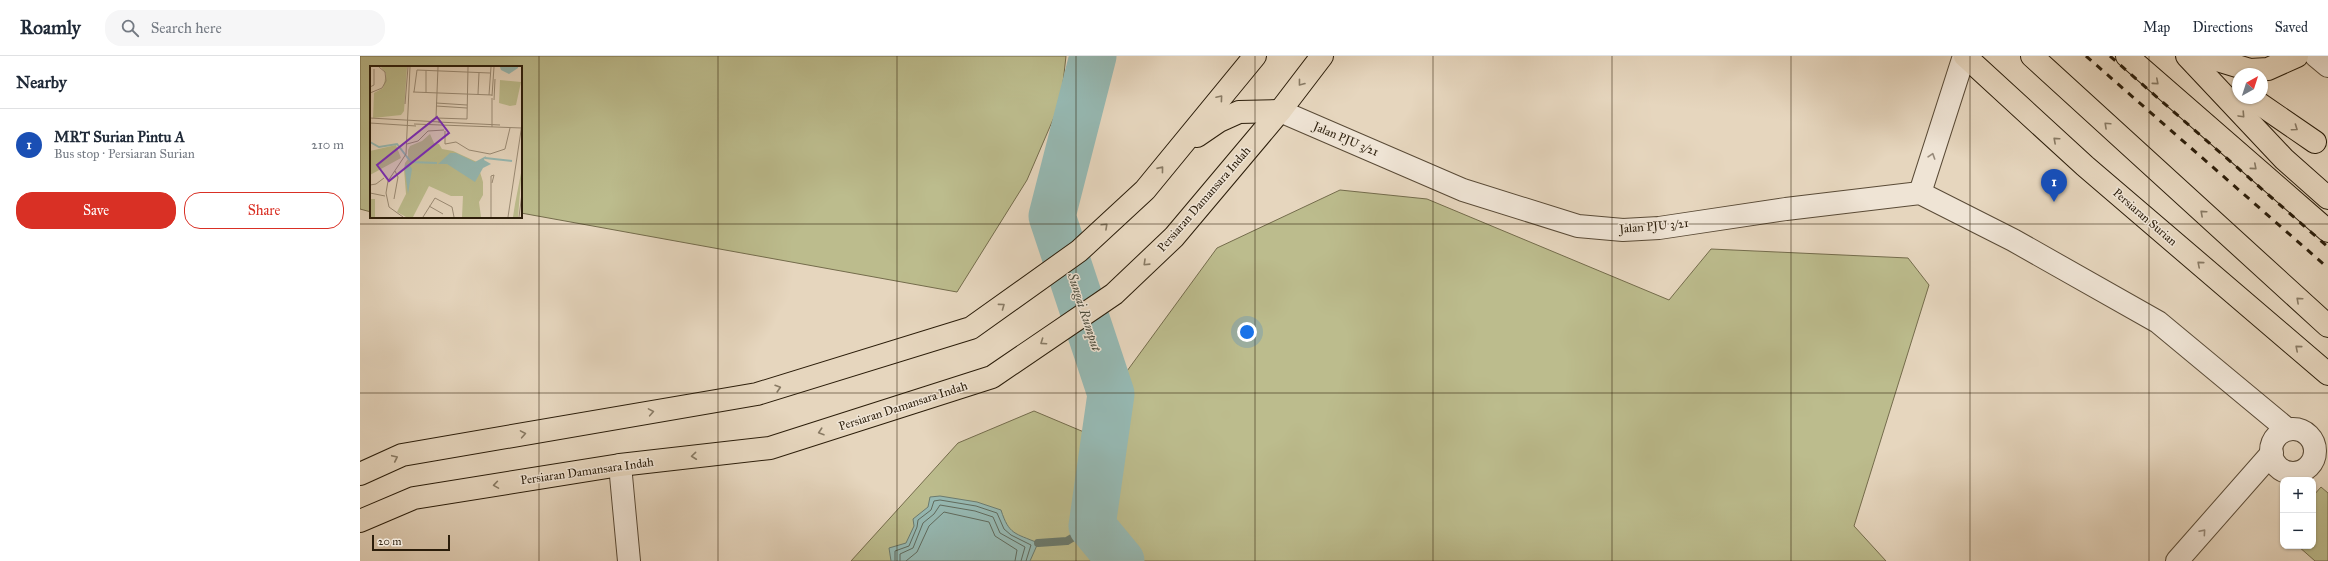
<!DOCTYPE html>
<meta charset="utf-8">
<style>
:root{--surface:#fff;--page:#f6f6f7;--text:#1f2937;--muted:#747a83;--line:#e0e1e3;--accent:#d93025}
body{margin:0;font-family:"IM FELL Great Primer",serif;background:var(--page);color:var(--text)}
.controls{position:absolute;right:12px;bottom:12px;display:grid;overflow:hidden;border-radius:8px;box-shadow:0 1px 3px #0004}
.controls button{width:36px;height:36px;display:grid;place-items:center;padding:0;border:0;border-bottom:1px solid var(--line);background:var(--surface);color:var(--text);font:20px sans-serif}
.compass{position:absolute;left:1872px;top:12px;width:36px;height:36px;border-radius:50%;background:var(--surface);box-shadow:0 1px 3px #0004;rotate:39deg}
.scale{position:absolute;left:12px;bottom:10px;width:78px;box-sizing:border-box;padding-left:4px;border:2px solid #2b1d0a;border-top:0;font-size:11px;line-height:14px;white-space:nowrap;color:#2b1d0a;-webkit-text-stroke:3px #efe4d5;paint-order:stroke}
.you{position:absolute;left:887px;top:276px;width:14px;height:14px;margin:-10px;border:3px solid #fff;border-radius:50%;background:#1a73e8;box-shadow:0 0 0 6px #1a73e833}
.badge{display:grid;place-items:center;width:26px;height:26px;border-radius:50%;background:var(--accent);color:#fff;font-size:13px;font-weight:700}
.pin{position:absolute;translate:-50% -33px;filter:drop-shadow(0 1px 2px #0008)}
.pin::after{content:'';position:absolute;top:21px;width:14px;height:12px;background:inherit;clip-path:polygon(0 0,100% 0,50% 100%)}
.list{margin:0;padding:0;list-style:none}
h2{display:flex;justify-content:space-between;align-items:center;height:52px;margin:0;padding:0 16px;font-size:17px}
h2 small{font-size:13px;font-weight:400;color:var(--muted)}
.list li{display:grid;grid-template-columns:26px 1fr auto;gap:12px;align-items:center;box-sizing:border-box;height:72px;padding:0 16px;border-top:1px solid var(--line)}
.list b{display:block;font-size:15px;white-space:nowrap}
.list p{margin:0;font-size:13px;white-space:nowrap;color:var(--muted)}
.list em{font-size:13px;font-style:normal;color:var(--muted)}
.actions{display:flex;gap:8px;padding:12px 16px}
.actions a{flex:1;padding:9px 0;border:1px solid var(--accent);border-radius:16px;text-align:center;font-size:14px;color:var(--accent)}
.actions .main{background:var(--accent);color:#fff}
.icon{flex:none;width:22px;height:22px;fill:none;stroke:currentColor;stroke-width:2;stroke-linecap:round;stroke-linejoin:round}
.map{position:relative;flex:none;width:1968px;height:505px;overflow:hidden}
header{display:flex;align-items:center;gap:24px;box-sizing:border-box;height:56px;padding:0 20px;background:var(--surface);border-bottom:1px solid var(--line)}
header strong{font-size:19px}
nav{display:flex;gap:22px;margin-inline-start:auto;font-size:14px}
.search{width:280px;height:36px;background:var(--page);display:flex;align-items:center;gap:10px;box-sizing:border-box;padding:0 14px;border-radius:16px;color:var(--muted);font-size:15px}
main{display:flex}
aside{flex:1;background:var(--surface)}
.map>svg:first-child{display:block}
</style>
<header>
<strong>Roamly</strong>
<div class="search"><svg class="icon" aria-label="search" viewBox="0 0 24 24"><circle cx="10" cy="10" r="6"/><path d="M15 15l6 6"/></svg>Search here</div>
<nav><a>Map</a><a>Directions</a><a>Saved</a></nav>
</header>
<main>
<aside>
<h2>Nearby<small></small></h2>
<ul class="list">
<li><span class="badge" style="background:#1a4fb4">1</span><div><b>MRT Surian Pintu A</b><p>Bus stop · Persiaran Surian</p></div><em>210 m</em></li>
</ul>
<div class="actions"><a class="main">Save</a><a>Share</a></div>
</aside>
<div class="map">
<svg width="1968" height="505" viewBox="0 0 1968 505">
<rect width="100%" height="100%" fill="#e6d6be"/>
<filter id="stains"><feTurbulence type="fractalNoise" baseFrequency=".005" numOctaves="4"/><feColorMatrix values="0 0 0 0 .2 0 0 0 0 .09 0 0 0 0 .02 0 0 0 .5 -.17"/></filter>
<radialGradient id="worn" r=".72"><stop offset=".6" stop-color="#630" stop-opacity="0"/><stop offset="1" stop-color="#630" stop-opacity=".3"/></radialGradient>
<g fill="#bcbc8d" stroke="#746c4c">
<polygon points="0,0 706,0 701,45 667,124 597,236 161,157 161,11 11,11 11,156 0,153"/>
<polygon points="980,134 1067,143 1309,244 1351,193 1548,202 1569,229 1494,470 1526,505 491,505 598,387 674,355 731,379 767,315 857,192"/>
<polygon points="1961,431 1968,437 1968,505 1955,505 1938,490 1953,490 1953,440"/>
</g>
<path fill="#96b9b3" stroke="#6b7b6f" d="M580,440L617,446L641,454C649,479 655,477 678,487L670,505H531L529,492L546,487L554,470L553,463L568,451L570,441Z"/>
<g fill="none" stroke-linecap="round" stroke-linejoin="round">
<g stroke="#606b5e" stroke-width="1">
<polyline points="535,505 535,495 549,490 557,471 558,464 571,454 574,445 580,444 616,450 637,457 644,473 651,479 671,489 666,505"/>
<polyline points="540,505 540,498 553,492 563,467 574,458 580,449 615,455 633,461 640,477 665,491 661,505"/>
<polyline points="546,505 557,496 569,470 584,456 629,466 635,480 657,494 655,505"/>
</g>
<polyline stroke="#6b7b6f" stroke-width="8" points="678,487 707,485 732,470"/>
<polyline stroke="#96b9b3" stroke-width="47" points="733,0 692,160 751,338 732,470 761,505"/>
<defs>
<g id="minor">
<polyline points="1956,0 1968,10"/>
<polyline points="920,55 1103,134 1218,170 1263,174 1299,172 1426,153 1560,137 1653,184 1798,266 1927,373"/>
<polyline points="1560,137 1604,0"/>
<circle cx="1933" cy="395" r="22"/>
<polyline points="260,409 269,505"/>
<polyline points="1817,505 1912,397"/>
</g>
<g id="major">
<polyline points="1605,0 1725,110 1968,318"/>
<polyline points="1672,0 1968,270"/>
<polyline points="1767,0 1968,175"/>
<polyline points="1827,0 1924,103 1968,142"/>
<polyline points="1844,0 1890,14 1908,13 1937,0"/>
<polyline points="1891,42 1955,86"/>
<polyline points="837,80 859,65 879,56 920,55"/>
<polyline points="0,418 42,399 397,338 611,272 719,195 785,134 895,0"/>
<polyline points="0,465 54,442 260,409 410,392 632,321 754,238 814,181 920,55 962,0"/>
</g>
</defs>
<use href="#minor" stroke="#5a4b37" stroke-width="24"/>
<use href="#major" stroke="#2b1d0a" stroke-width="24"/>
<use href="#minor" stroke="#efe4d5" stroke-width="22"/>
<use href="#major" stroke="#e6d6be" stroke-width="22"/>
<g stroke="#2b1d0a" stroke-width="3" stroke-dasharray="7 7" stroke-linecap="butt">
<polyline points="1726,0 1968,212"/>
<polyline points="1750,0 1968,191"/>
</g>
</g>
<defs><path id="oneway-chevron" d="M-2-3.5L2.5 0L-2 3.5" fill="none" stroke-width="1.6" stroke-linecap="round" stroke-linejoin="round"/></defs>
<g stroke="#887a64">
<use href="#oneway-chevron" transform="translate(1796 26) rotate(41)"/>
<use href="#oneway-chevron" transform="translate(941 27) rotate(128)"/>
<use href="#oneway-chevron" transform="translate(860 42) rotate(-50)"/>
<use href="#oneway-chevron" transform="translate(1882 59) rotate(47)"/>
<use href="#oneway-chevron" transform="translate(1747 69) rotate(-137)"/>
<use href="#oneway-chevron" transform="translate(1935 72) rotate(35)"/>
<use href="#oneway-chevron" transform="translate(1696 84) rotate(-138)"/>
<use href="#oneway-chevron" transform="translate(1894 111) rotate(41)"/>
<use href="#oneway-chevron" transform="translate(801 113) rotate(-51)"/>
<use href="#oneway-chevron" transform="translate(1843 157) rotate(-138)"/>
<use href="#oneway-chevron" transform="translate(745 170) rotate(-43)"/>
<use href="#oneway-chevron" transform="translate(786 207) rotate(136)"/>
<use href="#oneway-chevron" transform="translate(1840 208) rotate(-139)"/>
<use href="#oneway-chevron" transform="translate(1939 244) rotate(-138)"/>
<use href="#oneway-chevron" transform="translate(642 250) rotate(-36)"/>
<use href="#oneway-chevron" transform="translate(683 286) rotate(146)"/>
<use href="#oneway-chevron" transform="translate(1938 292) rotate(-139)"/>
<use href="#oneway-chevron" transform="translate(418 332) rotate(-17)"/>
<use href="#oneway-chevron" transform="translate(291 356) rotate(-10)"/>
<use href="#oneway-chevron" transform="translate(461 376) rotate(162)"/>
<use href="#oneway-chevron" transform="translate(163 378) rotate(-10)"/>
<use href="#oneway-chevron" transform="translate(334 400) rotate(174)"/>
<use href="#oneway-chevron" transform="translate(35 402) rotate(-25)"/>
<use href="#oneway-chevron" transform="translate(136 429) rotate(171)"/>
</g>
<g stroke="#978a7a">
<use href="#oneway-chevron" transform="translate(1572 100) rotate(-72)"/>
<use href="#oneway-chevron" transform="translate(1843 476) rotate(-49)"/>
</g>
<path fill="none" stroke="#2b1d0a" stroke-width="1" stroke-opacity="0.55" d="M179,0V505M358,0V505M537,0V505M716,0V505M895,0V505M1073,0V505M1252,0V505M1431,0V505M1610,0V505M1789,0V505M0,168H1968M0,337H1968"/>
<g text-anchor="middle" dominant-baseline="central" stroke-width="3" stroke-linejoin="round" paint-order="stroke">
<g font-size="12" fill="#2b1d0a" stroke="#efe4d5">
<text transform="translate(986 83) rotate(23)">Jalan PJU 3/21</text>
<text transform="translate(844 143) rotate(-49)">Persiaran Damansara Indah</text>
<text transform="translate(1785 161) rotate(41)">Persiaran Surian</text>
<text transform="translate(1294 170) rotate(-5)">Jalan PJU 3/21</text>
<text transform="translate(543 350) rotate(-18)">Persiaran Damansara Indah</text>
<text transform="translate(227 415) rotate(-8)">Persiaran Damansara Indah</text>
</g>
<g font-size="13" font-style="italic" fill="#4b4c3d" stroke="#efe4d5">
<text transform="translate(724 256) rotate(72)">Sungai Rumput</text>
</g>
</g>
<g transform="translate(10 10)">
<rect width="152" height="152" fill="#e6d6be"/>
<path d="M11,1H37L34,45L31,49L3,52L4,27L13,22L16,8ZM130,14L151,16L146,39L140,40L129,37ZM60,68L64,77L69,78L72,83L83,85L107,96L113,116V129L109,136L111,151H92L93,130H81L59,120L43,151H36L27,146L36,128L34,103L35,97L38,93V84L40,80L52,75ZM26,79L31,92L0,109V85ZM152,102L148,151H143L145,138ZM0,133H5V151H0Z" fill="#bcbc8d"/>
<path d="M130,1H148V2L139,8L131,4ZM80,87H86L105,96L116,90L114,94L121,98L113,102L105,116L77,98H68ZM39,98L42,103L38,128L35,104V99Z" fill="#96b9b3"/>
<path fill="none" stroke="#96b9b3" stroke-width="2" d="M0,76L9,81L27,78L41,96L67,97M115,92L142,95"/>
<path fill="none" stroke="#9b8c76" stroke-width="1" d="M68,1L66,52L97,53M0,21L4,19V3M43,26L122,29M44,26L47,4L120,7M56,26V4M0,27L12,22L16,15L15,6L9,1M108,28L109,7M119,29L121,1M122,30L124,1M122,32V61M124,34L125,13M66,37L97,39M35,38L38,1M66,40L97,42M0,52L70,56M97,53L98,1M68,56L130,59M0,57L46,60M44,58L152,62M75,65V78L86,76L99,84L120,88L135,83L140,62M37,78L48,75L58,65L74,64M0,119L6,118L14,112M0,127L15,130M24,133L28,111L25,105M59,140L73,148M33,151L19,141L16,127L18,115L36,88L40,1M53,151L65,132L82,141L84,151M121,151V110L124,109L122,117M138,151L152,58M149,151L152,127"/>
<path fill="#7b2cbf" fill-opacity="0.15" stroke="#7b2cbf" stroke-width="2" d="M67,51L79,67L19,115L7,99Z"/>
<rect width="152" height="152" fill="none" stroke="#2b1d0a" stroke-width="2"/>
</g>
<rect width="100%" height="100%" filter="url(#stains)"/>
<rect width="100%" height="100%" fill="url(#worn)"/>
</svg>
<div class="controls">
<button>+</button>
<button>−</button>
</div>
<svg class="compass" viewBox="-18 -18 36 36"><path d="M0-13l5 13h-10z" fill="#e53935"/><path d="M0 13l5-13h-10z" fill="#747a83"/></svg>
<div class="scale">20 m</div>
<div class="you"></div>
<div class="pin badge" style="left:1694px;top:146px;background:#1a4fb4">1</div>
</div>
</main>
